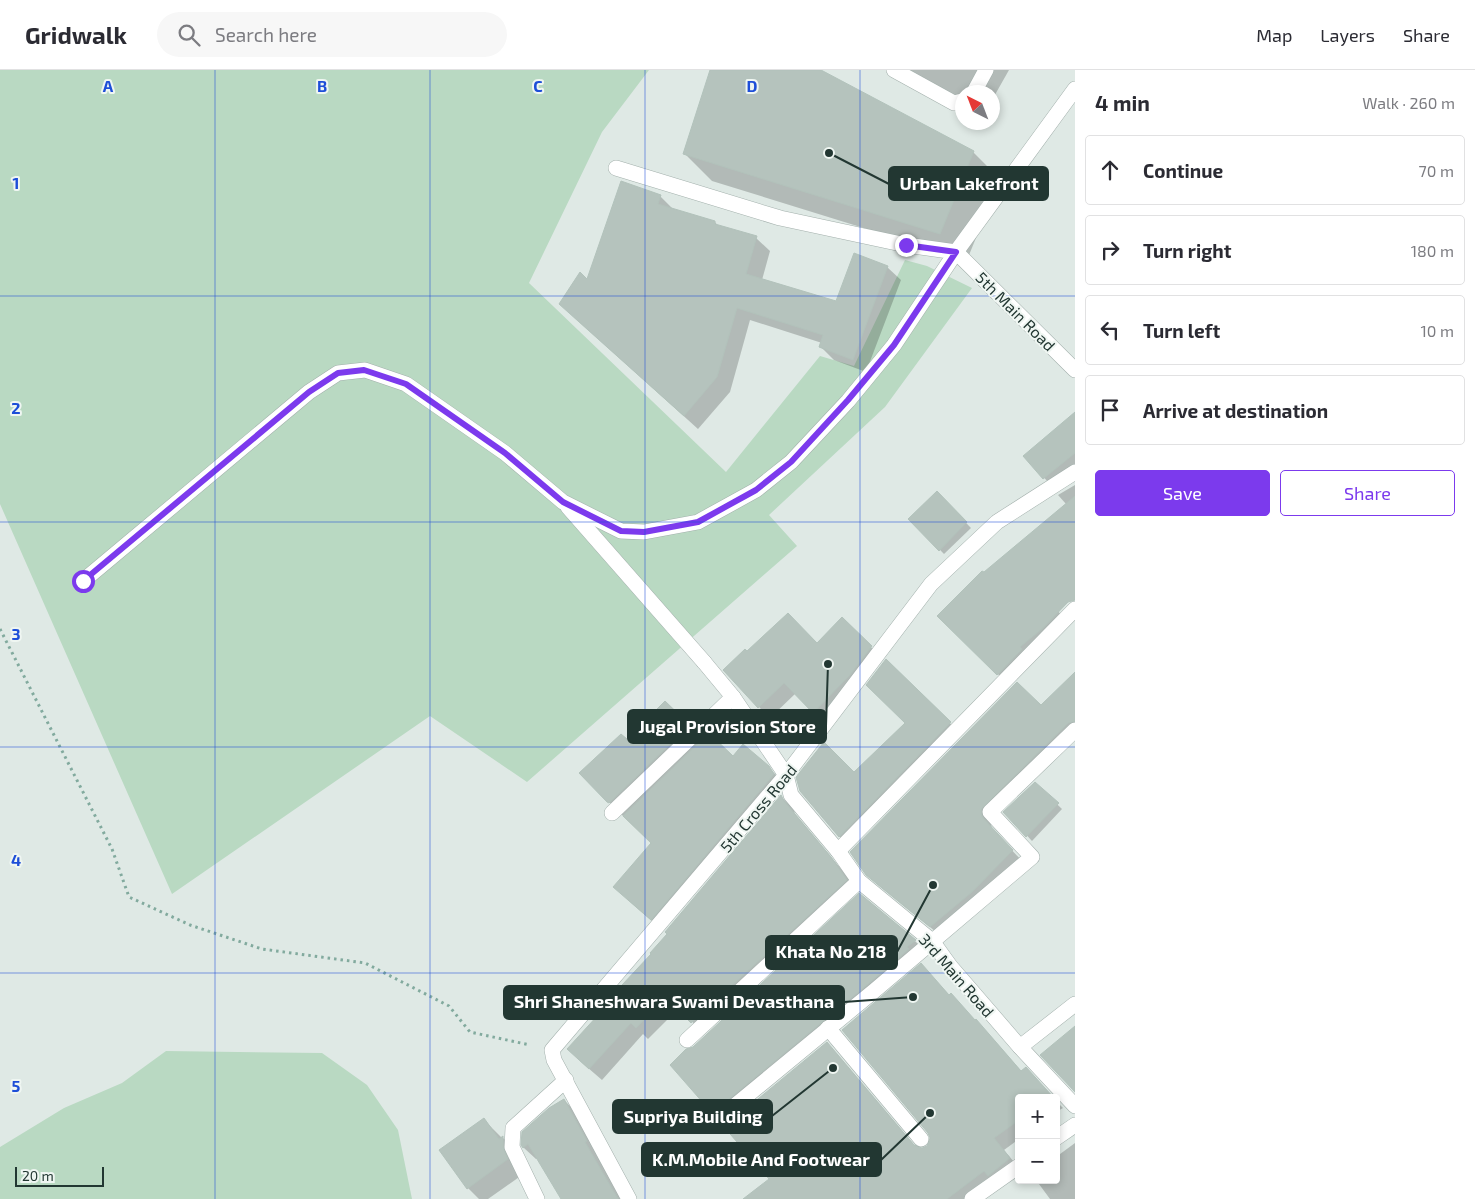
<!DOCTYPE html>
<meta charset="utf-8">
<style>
:root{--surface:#fff;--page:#f7f7f7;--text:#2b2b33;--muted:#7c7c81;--line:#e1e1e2;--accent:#7c3aed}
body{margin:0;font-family:"Exo 2",sans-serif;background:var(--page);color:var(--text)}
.controls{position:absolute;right:15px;bottom:15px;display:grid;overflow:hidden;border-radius:5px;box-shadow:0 2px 8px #0003}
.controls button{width:45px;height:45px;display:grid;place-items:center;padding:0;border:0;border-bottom:1px solid var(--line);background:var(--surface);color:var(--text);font:25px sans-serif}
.compass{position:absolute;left:955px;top:15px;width:45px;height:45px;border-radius:50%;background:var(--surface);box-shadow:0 2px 8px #0003;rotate:318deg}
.scale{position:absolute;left:15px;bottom:12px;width:89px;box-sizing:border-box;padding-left:5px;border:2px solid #223732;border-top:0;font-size:14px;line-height:18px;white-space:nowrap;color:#223732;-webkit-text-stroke:4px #eff6f2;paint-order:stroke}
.stop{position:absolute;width:15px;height:15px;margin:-11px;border:4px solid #7c3aed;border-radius:50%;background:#fff}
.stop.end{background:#7c3aed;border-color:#fff;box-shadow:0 1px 5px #0008}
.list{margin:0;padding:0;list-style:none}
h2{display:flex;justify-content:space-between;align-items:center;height:65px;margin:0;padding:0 20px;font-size:21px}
h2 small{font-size:16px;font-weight:400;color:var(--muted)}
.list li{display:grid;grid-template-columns:32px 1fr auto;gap:15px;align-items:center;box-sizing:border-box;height:70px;margin:0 10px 10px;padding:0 10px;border:1px solid var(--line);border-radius:5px}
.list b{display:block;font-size:19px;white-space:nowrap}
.list em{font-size:16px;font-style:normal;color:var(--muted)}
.actions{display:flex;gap:10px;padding:15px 20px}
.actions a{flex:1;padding:11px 0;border:1px solid var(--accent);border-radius:5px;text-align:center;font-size:18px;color:var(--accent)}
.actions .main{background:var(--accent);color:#fff}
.icon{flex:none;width:28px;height:28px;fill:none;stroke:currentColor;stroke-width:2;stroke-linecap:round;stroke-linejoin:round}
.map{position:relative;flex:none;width:1075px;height:1129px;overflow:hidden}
header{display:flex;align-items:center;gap:30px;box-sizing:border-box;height:70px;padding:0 25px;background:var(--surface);border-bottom:1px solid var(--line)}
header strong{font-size:24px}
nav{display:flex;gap:28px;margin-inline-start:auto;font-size:18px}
.search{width:350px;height:45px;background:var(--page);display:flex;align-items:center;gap:12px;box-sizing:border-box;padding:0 18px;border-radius:28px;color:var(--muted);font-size:19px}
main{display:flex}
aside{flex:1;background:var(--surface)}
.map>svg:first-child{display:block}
</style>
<header>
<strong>Gridwalk</strong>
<div class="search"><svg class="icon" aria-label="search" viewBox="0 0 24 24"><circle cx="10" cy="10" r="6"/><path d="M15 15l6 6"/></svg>Search here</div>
<nav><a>Map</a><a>Layers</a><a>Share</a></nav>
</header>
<main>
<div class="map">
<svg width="1075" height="1129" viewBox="0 0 1075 1129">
<rect width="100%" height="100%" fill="#dfe9e5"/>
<g fill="#b9d9c2">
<polygon points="0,0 649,0 602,62 529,213 726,402 820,286 854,296 905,190 927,196 972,218 885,337 769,445 797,476 527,712 430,646 172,824 0,434"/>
<polygon points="166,981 322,983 367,1015 398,1060 412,1129 0,1129 0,1077 64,1038 122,1013"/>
</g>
<g fill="#0003">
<polygon points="712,0 818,0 973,82 1000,109 967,190 712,111 685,84"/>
<polygon points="904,0 1009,0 992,30 992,22 962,22 962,33"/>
<polygon points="660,126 674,140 715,152 718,156 756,168 770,181 762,210 837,233 887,197 901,210 866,302 834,290 820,276 822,273 750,250 730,322 698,359 574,247 588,211"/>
<polygon points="1075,344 1075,407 1055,420 1025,386"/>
<polygon points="1075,415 1075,500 1052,534 1068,553 1008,614 939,546 984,504 1066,434 1058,425"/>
<polygon points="937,423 971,458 944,484 910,449"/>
<polygon points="842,549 882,588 825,653 796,623 770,648 759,637"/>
<polygon points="886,591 958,661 847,774 839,766 854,704 906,653"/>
<polygon points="1075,610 1075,666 990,750 992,759 1022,791 941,866 877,814 1041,636"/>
<polygon points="665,633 703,670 733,688 768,697 780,709 662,860 626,828 653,773 623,746 581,703 627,671"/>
<polygon points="1035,713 1062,739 1032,771 1005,742"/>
<polygon points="781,727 793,738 795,744 842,800 858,822 704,964 679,938 648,969 643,964 602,1010 580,991 612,932"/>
<polygon points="915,871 923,879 721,1050 671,995"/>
<polygon points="921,895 950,926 987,962 1022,1002 1019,1028 1019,1069 1004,1080 1019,1098 973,1129 745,1129 771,1110 827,973 916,1077 922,1080 928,1077 932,1068"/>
<polygon points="564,1030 576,1042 598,1083 596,1084 622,1129 563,1129 538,1088 536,1089 524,1078 523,1075"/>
<polygon points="1056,1031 1063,1038 1056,1042"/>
<polygon points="483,1049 502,1068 503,1068 518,1082 522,1105 488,1129 479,1129 468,1118"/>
<polygon points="1075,1073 1075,1129 1050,1129 1036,1110 1056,1110 1056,1087"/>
</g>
<g fill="#b5c3bd" stroke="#b2c2bb">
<polygon points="710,0 821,0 974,81 940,164 683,84"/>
<polygon points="621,111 661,125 658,134 715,151 715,154 757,166 746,204 836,231 854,183 888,196 853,290 819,277 823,265 737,238 717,307 684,346 559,234 580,202 587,209"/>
<polygon points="1075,342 1075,383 1043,409 1023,386"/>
<polygon points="937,421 967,452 939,481 908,449"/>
<polygon points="1075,426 1075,530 1068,532 1043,558 1020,577 1022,579 997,605 937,546 982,501 984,502"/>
<polygon points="788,543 817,573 842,547 872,576 850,605 813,643 784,613 758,638 723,600 745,579 747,581"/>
<polygon points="886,589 951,652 839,767 800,721 796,707 824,672 854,702 905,653 866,615"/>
<polygon points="1075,602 1075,651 1068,653 981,739 981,744 983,748 1013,780 972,822 930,857 866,805 850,782 1017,612 1041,635"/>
<polygon points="665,631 690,655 609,733 607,732 579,703 621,664 627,669"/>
<polygon points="709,663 733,686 743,674 769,696 774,704 651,850 613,817 651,773 623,746"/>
<polygon points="1035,712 1059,733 1026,767 1003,742"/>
<polygon points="781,725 784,731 831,787 847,810 691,953 666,927 636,958 631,953 589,999 567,979 610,932 608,930 651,884 650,883 667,864 665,862"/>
<polygon points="859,823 916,870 907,877 909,879 868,914 712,1043 670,995 686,979 693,977"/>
<polygon points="921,893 949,925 951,923 975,950 976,949 1021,1001 1026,997 1054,1028 1019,1028 1019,1050 994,1068 1010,1088 988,1106 984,1101 947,1129 743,1129 769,1109 724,1057 827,972 914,1075 922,1078 927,1076 930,1068 928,1063 842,960"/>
<polygon points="1075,956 1075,1022 1040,985"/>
<polygon points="564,1029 587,1071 585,1072 618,1129 561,1129 528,1074 523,1078 521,1075 522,1062 549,1038"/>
<polygon points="484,1048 499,1069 503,1066 503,1077 508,1089 467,1119 439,1080"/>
</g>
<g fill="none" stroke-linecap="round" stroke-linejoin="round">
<defs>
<g id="service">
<polyline points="568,437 704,592"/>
<polyline points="83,511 309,322 338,303 365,300 406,314 505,383 563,432 621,461 644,462 698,452 756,420 791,392 848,331 894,275 956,182 906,175 780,148 616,98"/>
</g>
<g id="minor">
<polyline points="894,0 954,33 962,31"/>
<polyline points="1075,19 956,182 1075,300"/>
<polyline points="974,22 986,0"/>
<polyline points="704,592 733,627 786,705 791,725 838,781 859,811 932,871 950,896 1020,977 1075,1036"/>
<polyline points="612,743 733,627"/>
<polyline points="838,781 1075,539"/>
<polyline points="828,958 921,1069"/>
<polyline points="687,970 859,811"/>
<polyline points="1020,977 1075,934"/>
<polyline points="715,1052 874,921 1032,787 990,742 1075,660"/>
<polyline points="1056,1068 1075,1055"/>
<polyline points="537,1129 512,1077 513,1058 566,1010"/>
<polyline points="629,1129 554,990 552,980 786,705 931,514 997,452 1075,402"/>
<polyline points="972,1129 1019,1096"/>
</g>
</defs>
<use href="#service" stroke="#a3b0ac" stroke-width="16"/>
<use href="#minor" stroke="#a3b0ac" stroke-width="16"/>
<polyline stroke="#82aa9e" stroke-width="3" stroke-dasharray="2.5 4" stroke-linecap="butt" points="0,559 112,779 129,827 190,855 262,879 365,893 449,936 470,962 530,975"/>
<use href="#service" stroke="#fff" stroke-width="15"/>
<use href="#minor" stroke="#fff" stroke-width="15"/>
</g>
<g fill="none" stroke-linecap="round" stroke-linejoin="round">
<polyline stroke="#7c3aed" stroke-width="6" points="83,511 309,322 338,303 364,300 406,314 505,383 563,432 621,461 644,462 698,452 756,420 791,392 848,330 894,275 956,182 906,175"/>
</g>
<path fill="none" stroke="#1d4ed8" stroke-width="1" stroke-opacity="0.55" d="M215,0V1129M430,0V1129M645,0V1129M860,0V1129M0,226H1075M0,452H1075M0,677H1075M0,903H1075"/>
<g text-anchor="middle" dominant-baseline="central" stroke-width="4" stroke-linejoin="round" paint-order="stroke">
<g font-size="16" fill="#223732" stroke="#eff6f2">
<text transform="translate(1016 241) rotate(45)">5th Main Road</text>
<text transform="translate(758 738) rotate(-50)">5th Cross Road</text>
<text transform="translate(957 905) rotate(49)">3rd Main Road</text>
</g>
</g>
<g font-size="16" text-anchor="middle" font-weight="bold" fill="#1d4ed8" stroke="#eff6f2" stroke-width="4" stroke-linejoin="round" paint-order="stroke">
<text x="108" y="22">A</text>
<text x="322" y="22">B</text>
<text x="538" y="22">C</text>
<text x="752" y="22">D</text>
<text x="16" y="119">1</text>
<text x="16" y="344">2</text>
<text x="16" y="570">3</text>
<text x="16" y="796">4</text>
<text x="16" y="1022">5</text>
</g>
<path fill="none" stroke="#223732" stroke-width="2" d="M829 83L889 114M828 594L826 656M933 815L897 882M913 927L844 932M833 998L772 1046M930 1043L881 1090"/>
<g fill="#223732" stroke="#eff6f2" stroke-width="2">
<circle cx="829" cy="83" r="5"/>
<circle cx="828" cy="594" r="5"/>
<circle cx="933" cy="815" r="5"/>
<circle cx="913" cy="927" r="5"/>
<circle cx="833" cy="998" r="5"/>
<circle cx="930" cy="1043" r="5"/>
</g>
<g fill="#223732" stroke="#223732" stroke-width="2">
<rect x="889" y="97" width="159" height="33" rx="5"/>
<rect x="628" y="640" width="198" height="33" rx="5"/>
<rect x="766" y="866" width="131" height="33" rx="5"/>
<rect x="504" y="916" width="340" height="33" rx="5"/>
<rect x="613" y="1030" width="159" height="33" rx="5"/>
<rect x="642" y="1073" width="239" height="33" rx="5"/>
</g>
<g font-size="18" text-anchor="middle" font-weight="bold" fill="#fff">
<text x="969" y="120">Urban Lakefront</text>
<text x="727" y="663">Jugal Provision Store</text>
<text x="831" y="888">Khata No 218</text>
<text x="674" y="938">Shri Shaneshwara Swami Devasthana</text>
<text x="693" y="1053">Supriya Building</text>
<text x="761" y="1096">K.M.Mobile And Footwear</text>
</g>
</svg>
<div class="controls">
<button>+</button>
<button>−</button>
</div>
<svg class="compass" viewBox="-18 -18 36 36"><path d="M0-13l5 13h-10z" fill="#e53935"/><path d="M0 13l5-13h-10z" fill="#7c7c81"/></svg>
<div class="scale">20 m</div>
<div class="stop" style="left:83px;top:511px"></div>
<div class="stop end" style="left:906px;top:175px"></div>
</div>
<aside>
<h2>4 min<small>Walk · 260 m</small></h2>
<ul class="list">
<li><svg class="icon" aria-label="ahead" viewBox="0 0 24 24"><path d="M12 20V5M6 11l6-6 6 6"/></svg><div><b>Continue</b></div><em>70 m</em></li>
<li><svg class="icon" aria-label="right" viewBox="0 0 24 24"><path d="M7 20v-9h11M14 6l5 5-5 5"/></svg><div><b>Turn right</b></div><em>180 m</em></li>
<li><svg class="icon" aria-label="left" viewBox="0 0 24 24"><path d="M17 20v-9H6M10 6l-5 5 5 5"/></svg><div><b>Turn left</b></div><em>10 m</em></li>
<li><svg class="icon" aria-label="arrive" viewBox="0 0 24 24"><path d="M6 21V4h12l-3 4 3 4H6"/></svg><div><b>Arrive at destination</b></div></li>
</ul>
<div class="actions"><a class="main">Save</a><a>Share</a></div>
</aside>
</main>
